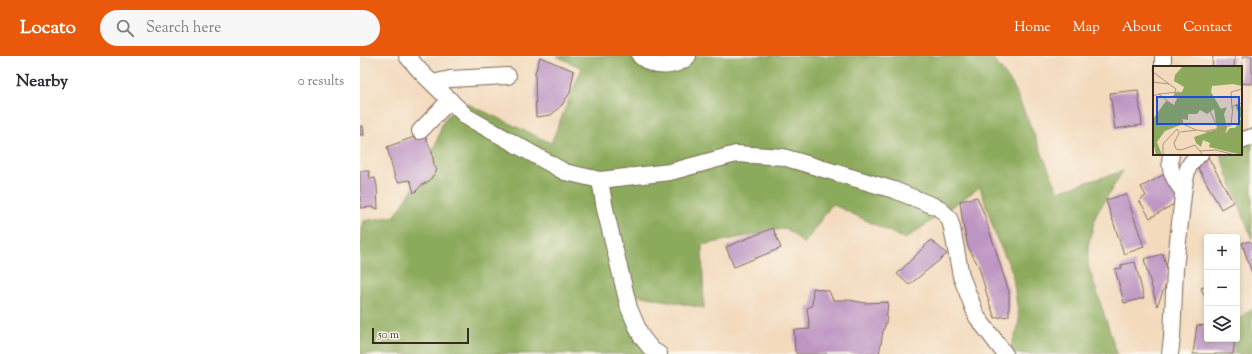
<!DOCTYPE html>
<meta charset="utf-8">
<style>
:root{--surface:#fff;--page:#f7f7f7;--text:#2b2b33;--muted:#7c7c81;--line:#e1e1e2;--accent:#ea580c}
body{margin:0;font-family:"Sorts Mill Goudy",serif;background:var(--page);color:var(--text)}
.controls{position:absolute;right:12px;bottom:12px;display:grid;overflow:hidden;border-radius:4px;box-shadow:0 2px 6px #0003}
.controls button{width:36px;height:36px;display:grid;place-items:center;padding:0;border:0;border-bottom:1px solid var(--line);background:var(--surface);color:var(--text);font:20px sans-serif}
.scale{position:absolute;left:12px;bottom:10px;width:97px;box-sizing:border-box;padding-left:4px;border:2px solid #3b2a1e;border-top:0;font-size:11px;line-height:14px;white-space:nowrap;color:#3b2a1e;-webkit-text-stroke:3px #fbf7ec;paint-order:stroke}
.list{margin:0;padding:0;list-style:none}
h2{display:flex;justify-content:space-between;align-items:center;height:52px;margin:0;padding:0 16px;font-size:17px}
h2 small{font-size:13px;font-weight:400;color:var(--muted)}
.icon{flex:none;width:22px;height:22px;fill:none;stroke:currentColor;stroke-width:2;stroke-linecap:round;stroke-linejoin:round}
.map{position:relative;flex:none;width:892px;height:298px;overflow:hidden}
header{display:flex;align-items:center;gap:24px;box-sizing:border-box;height:56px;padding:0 20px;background:var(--accent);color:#fff}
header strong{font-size:19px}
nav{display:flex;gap:22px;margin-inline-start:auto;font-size:14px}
.search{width:280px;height:36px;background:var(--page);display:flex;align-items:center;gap:10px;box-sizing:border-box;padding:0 14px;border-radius:22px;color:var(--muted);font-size:15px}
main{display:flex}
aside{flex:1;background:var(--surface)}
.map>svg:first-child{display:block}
</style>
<header>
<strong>Locato</strong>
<div class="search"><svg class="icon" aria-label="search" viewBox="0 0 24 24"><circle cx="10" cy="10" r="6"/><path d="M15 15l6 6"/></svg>Search here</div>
<nav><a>Home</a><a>Map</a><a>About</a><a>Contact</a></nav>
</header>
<main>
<aside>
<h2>Nearby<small>0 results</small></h2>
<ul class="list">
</ul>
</aside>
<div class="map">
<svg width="892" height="298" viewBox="0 0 892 298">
<rect width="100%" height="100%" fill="#fbf7ec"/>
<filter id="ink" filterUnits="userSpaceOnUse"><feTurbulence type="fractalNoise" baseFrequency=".025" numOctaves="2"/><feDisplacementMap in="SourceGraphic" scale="8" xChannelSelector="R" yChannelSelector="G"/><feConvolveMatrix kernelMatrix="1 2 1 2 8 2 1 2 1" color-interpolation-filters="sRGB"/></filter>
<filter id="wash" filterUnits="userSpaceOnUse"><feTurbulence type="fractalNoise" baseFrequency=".012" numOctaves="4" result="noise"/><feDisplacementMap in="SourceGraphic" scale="16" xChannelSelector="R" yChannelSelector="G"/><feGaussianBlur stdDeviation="0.9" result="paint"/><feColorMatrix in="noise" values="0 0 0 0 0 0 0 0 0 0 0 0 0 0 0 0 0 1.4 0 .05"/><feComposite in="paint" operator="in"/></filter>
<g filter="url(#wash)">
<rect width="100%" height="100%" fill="#f3dabd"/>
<g fill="#8caa5c" stroke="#646a3d">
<polygon points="196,0 631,0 653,29 698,135 763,115 736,159 728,190 728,209 757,298 648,298 657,275 659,264 652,215 636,181 620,131 545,183 472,148 444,188 426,172 342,189 344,252 277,239 284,298 0,298 0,180 4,165 35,160 54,131 76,87 83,66 97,48 108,48 191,87 222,12"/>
<polygon points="892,72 892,183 860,98 881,98 881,78"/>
<path d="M892,253V298H867L871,283H877C877,269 879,259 892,253Z"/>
</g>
<g id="blocks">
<g fill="#bd95c3">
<polygon points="853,0 875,0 874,11 852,11"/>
<polygon points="883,0 892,0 892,28 881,27 881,15"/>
<polygon points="180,1 214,15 210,37 202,49 191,59 176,61 175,17"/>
<polygon points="778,34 782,69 755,73 750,37"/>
<polygon points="0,70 3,70 4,79 0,79"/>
<polygon points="64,77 72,96 74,109 77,114 69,125 62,129 54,137 51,126 49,124 38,126 35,122 27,91 54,81 55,84"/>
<polygon points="848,101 873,146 861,153 836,108"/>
<polygon points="0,115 9,115 10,123 15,122 17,130 18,153 13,151 0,152"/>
<polygon points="803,119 819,145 790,162 779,144 786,140 781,131"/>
<polygon points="766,138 784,191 764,198 746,144"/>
<polygon points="617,141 624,158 649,236 649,260 635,262 629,246 619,211 608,191 603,168 600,145"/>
<polygon points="413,172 421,192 374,211 366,191"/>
<polygon points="571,184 587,198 549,229 537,218"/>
<polygon points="890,185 892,187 892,217 882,187"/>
<polygon points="803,198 809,221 797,250 784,203"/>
<polygon points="775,206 784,242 764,247 755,213 762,212 761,209"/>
<polygon points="847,230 847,246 841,232"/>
<polygon points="453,232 469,235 473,244 489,244 505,247 528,246 526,267 523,276 519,298 437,298 435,295 434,274 450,273 447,252 452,250"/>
<polygon points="837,269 847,270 847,283 875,283 873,298 833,298"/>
</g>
</g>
</g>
<g filter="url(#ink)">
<use href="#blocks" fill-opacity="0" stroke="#7b6856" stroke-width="1"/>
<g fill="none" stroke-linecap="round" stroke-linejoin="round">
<defs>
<g id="minor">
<polyline points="47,0 61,16 107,61 205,116 240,124 310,116 376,98 423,101 534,134 579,152 589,162 592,172 601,220 617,261 645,298"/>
<path d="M280,0C283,2 287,5 291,7C302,12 321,9 328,0"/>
<polyline points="803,0 803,11"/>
<polyline points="73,27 90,23 148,20"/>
<polyline points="60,75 90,44"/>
<polyline points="881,85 892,81"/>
<path d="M811,98C808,113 814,124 823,135"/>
<polyline points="240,124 245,153 269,252 281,280 292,294 299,298"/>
<path d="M810,298L812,282L815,213L824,130C827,114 827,108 840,98"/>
</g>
</defs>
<use href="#minor" stroke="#7b6856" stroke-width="18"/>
<use href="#minor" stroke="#fff" stroke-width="16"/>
</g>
</g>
<g transform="translate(793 10)">
<rect width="89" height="89" fill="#f3dabd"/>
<path d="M30,0H89V20L80,18L59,20L58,26L68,43L74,41L71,48L74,62L72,68L77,62H82L88,53L82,39L86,37L89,43V89L56,81L57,77L50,74L48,81L43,77L41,71L64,63L61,43L54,48L47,44L44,48H35V54L29,53L30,58L12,65L4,76L9,89L3,88L0,76V53L13,35L21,39L24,32L20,30L22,27L29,26L31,21L21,15L22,9Z" fill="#8caa5c"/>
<path fill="none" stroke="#a9947d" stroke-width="1" d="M0,6L23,23L22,26M0,16L16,18M6,28L26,26L30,31H34L35,23L51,0M0,30L6,28L22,41L42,40L57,45L63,58L70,62L78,59L80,40L89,37M26,42L30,58L43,64M79,43L78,26L89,23M53,65L68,62M27,66L44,64L79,70L89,65M47,85L63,84L82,89M10,89V78L24,63L26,67L21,77L23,83L28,84L42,79L50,89M52,89H67"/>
<path fill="#1d4ed8" fill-opacity="0.15" stroke="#1d4ed8" stroke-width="2" d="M4,31H86V58H4Z"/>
<rect width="89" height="89" fill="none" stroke="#3b2a1e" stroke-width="2"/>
</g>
</svg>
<div class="controls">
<button>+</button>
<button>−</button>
<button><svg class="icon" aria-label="layers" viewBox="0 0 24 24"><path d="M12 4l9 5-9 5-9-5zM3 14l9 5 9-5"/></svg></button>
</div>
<div class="scale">50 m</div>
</div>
</main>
